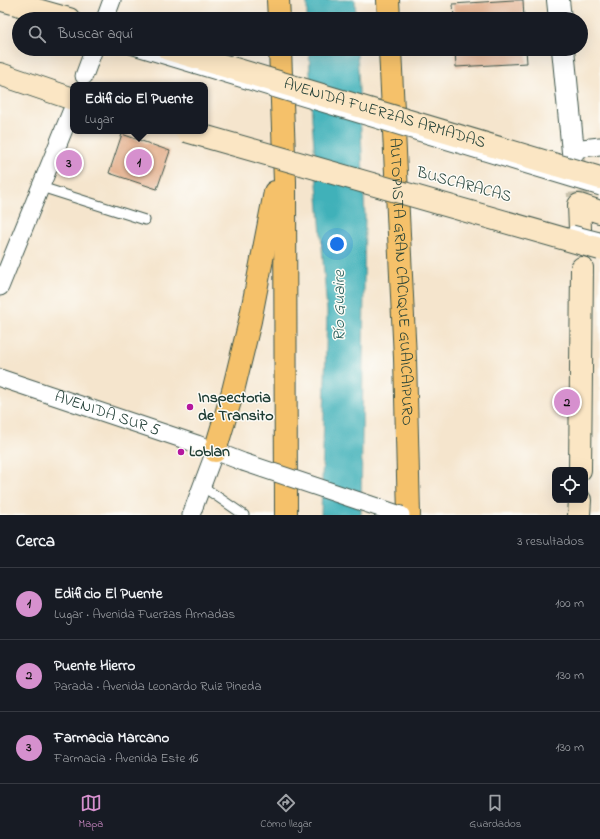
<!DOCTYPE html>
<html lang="es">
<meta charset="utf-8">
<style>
:root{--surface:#171b24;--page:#20242c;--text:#f1f3f6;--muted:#9ea1a6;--line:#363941;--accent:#d690ce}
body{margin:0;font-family:"Indie Flower",sans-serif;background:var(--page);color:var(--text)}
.controls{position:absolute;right:12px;bottom:12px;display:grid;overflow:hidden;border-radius:8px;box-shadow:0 4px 16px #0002}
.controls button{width:36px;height:36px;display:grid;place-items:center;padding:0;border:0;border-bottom:1px solid var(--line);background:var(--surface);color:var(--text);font:20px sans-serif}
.you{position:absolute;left:337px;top:244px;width:14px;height:14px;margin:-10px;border:3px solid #fff;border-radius:50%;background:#1a73e8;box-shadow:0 0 0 6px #1a73e833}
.badge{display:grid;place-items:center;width:26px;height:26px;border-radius:50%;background:var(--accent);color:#111;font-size:13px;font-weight:700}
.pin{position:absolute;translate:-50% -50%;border:2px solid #fff;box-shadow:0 1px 4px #0006}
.popup{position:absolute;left:70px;top:82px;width:138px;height:52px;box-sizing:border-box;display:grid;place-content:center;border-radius:8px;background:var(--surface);filter:drop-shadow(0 1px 3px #0005);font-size:13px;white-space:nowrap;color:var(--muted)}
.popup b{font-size:15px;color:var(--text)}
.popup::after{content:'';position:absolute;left:50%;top:100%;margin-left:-8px;border:8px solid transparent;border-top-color:var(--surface)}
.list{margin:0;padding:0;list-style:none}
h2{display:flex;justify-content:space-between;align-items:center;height:52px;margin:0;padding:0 16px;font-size:17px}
h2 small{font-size:13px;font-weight:400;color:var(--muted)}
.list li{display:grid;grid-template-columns:26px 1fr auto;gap:12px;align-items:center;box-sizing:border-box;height:72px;padding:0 16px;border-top:1px solid var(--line)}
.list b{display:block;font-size:15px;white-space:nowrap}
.list p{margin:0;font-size:13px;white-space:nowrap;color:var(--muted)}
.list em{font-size:13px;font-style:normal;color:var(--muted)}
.icon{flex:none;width:22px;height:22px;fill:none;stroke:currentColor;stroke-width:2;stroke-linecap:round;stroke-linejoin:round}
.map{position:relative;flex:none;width:600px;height:515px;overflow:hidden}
.search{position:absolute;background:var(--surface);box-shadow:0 4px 16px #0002;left:12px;right:12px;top:12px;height:44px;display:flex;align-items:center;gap:10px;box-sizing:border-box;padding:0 14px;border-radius:22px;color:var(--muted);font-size:15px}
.sheet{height:268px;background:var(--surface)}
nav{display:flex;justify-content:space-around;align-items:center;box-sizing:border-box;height:56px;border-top:1px solid var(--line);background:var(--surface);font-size:11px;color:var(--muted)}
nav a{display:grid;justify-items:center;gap:2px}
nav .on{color:var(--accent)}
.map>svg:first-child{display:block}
</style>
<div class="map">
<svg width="600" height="515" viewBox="0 0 600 515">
<rect width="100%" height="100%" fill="#fdfcf7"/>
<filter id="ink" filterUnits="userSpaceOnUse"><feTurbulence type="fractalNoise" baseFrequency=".025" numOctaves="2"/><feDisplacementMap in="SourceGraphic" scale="8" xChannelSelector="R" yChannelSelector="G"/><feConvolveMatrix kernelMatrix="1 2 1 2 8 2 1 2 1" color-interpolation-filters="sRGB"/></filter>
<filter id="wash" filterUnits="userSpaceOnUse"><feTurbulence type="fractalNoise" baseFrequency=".012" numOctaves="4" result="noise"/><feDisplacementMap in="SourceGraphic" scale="16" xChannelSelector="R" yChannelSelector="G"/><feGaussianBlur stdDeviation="0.9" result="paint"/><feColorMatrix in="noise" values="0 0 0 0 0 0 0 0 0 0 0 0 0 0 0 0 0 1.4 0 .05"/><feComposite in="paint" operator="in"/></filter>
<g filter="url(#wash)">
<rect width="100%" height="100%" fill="#f5e5cd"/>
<g fill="#41b1b9" stroke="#307776">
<polygon points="307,0 355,0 356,19 307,19"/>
<polygon points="309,49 357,49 365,216 361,515 321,515 327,312 312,120"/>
</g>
<g id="blocks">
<g fill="#e4b291">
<polygon points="513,0 523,0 524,19 454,19 453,4"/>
<polygon points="455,49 526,49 527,63 456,67"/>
<polygon points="122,134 170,151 157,189 109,173"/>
</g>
</g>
</g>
<g filter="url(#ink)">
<use href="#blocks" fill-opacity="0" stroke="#3f564b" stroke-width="1"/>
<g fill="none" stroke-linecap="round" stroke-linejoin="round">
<polyline stroke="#cac3ae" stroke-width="22" stroke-dasharray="22 11" stroke-linecap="butt" points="574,159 578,196"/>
<defs>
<g id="service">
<polyline points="41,187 145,220"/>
<polyline points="202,486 244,515"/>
</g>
<g id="minor">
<polyline points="105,19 112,0"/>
<polyline points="84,76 94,49"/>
<polyline points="573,149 600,146"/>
<polyline points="0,287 71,112"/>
<path id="s1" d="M0,378L197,444L243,462"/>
<polyline points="191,515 215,451"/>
</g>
<g id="tertiary">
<polyline points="558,0 560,19"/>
<polyline points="563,49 573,152"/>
</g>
<g id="secondary">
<polyline points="2,0 69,19"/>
<polyline points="0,74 73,99"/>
<polyline points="580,229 579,205 600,212"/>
<polyline points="580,470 582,268"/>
<polyline points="579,515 580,500"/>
</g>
<g id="motorway">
<polyline points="278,0 279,19"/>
<polyline points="388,0 389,19"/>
<polyline points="280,49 285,182 286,515"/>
<path id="s2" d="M390,49L405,358L409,515"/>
<polyline points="215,451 233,391 250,321 275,192"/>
</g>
</defs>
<use href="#service" stroke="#3f564b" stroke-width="11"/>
<use href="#minor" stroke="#3f564b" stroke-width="19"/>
<use href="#tertiary" stroke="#3f564b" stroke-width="24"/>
<use href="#secondary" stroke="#3f564b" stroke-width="24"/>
<use href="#motorway" stroke="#3f564b" stroke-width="24"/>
<use href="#service" stroke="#fff" stroke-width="9"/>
<use href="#minor" stroke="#fff" stroke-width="17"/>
<use href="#tertiary" stroke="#fff" stroke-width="22"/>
<use href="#secondary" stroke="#fbe6c4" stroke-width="22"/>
<use href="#motorway" stroke="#f5c16b" stroke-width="22"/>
<defs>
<g id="service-bridge">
<polyline points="130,49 600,191"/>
<polyline points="573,230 600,237"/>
</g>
<polyline id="minor-bridge" points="243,462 401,515"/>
<g id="secondary-bridge">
<path id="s3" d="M168,49L600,178"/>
<polyline points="186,131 600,249"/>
</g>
</defs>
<use href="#service-bridge" stroke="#3f564b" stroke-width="11" stroke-linecap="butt"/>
<use href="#minor-bridge" stroke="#3f564b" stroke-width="19" stroke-linecap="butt"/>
<use href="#secondary-bridge" stroke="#3f564b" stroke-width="24" stroke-linecap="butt"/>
<use href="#service-bridge" stroke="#fff" stroke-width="9"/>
<use href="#minor-bridge" stroke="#fff" stroke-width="17"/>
<use href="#secondary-bridge" stroke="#fbe6c4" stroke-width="22"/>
</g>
</g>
<g fill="#b5179e" stroke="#fdfcf7" stroke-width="1.5">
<circle cx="190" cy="407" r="4"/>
<circle cx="181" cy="452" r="4"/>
</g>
<g text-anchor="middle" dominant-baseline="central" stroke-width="3" stroke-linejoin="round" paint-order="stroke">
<g font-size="16" fill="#1f3d34" stroke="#fdfcf7">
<text stroke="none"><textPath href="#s3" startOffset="226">AVENIDA FUERZAS ARMADAS</textPath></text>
<text transform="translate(464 185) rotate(15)">BUSCARACAS</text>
<text stroke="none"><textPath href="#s2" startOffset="233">AUTOPISTA GRAN CACIQUE GUAICAIPURO</textPath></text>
<text stroke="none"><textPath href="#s1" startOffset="113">AVENIDA SUR 5</textPath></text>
</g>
<g font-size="16" font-weight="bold" fill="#1f3d34" stroke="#fdfcf7" text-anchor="start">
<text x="198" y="398">Inspectoria<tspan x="198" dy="18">de Transito</tspan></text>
<text x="189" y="452">Loblan</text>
</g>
<g font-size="17" font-style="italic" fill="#29605c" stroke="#fdfcf7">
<text transform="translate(339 306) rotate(-90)">Río Guaire</text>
</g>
</g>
</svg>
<div class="controls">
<button><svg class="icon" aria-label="locate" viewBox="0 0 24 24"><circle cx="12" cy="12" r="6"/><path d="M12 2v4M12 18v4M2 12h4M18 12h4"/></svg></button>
</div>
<div class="you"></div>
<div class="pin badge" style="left:139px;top:162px">1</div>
<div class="popup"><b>Edificio El Puente</b>Lugar</div>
<div class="pin badge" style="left:567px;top:402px">2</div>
<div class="pin badge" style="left:69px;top:163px">3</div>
<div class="search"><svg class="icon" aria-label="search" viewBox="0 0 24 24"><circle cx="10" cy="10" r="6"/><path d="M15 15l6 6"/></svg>Buscar aquí</div>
</div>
<section class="sheet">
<h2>Cerca<small>3 resultados</small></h2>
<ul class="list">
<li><span class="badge">1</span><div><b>Edificio El Puente</b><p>Lugar · Avenida Fuerzas Armadas</p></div><em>100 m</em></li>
<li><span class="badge">2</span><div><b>Puente Hierro</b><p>Parada · Avenida Leonardo Ruiz Pineda</p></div><em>130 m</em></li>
<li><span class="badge">3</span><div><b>Farmacia Marcano</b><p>Farmacia · Avenida Este 16</p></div><em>130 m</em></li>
</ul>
</section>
<nav>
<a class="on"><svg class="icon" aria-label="map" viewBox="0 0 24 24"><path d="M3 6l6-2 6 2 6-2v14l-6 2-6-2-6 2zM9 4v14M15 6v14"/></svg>Mapa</a>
<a><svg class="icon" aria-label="directions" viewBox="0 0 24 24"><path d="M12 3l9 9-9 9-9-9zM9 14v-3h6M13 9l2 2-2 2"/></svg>Cómo llegar</a>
<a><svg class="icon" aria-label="saved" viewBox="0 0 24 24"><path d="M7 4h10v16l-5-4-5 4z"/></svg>Guardados</a>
</nav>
